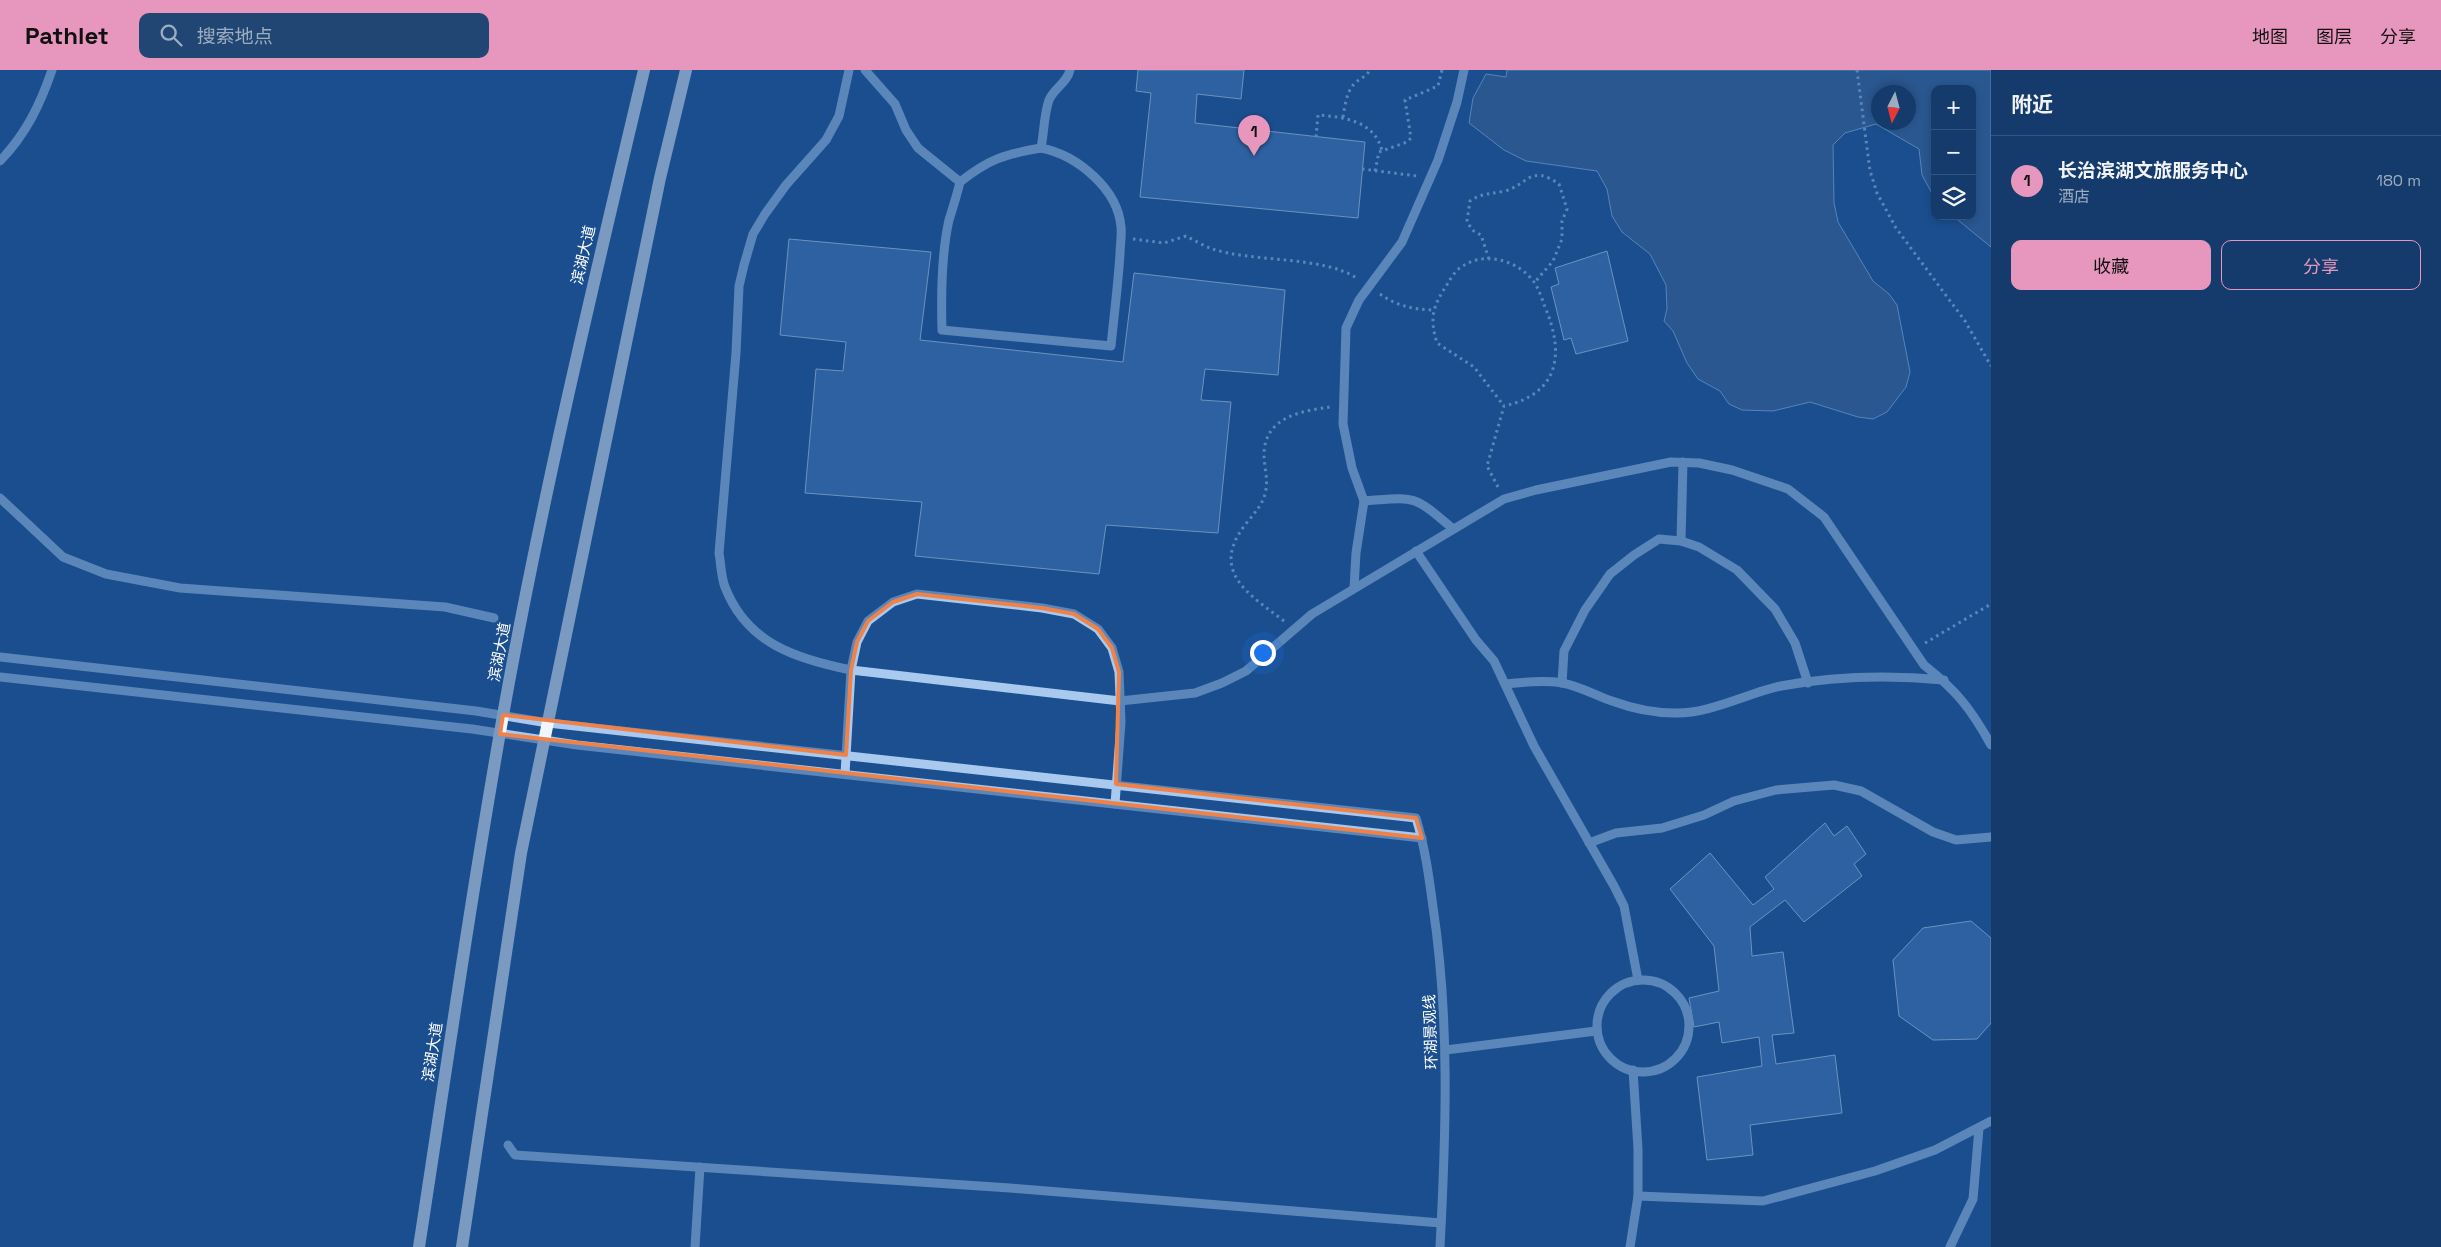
<!DOCTYPE html>
<html lang="zh">
<meta charset="utf-8">
<style>
:root{--surface:#143b6b;--page:#214673;--text:#f1f3f6;--muted:#9dadc1;--line:#33557e;--accent:#e797bd}
body{margin:0;font-family:"Space Grotesk","Noto Sans SC",sans-serif;background:var(--page);color:var(--text)}
.controls{position:absolute;right:15px;top:15px;display:grid;overflow:hidden;border-radius:10px;box-shadow:0 2px 8px #0003}
.controls button{width:45px;height:45px;display:grid;place-items:center;padding:0;border:0;border-bottom:1px solid var(--line);background:var(--surface);color:var(--text);font:25px sans-serif}
.compass{position:absolute;left:1871px;top:15px;width:45px;height:45px;border-radius:50%;background:var(--surface);box-shadow:0 2px 8px #0003;rotate:186deg}
.you{position:absolute;left:1262px;top:582px;width:18px;height:18px;margin:-12px;border:4px solid #fff;border-radius:50%;background:#1a73e8;box-shadow:0 0 0 8px #1a73e833}
.badge{display:grid;place-items:center;width:32px;height:32px;border-radius:50%;background:var(--accent);color:#111;font-size:16px;font-weight:700}
.pin{position:absolute;translate:-50% -41px;filter:drop-shadow(0 1px 2px #0008)}
.pin::after{content:'';position:absolute;top:26px;width:18px;height:15px;background:inherit;clip-path:polygon(0 0,100% 0,50% 100%)}
.list{margin:0;padding:0;list-style:none}
h2{display:flex;justify-content:space-between;align-items:center;height:65px;margin:0;padding:0 20px;font-size:21px}
h2 small{font-size:16px;font-weight:400;color:var(--muted)}
.list li{display:grid;grid-template-columns:32px 1fr auto;gap:15px;align-items:center;box-sizing:border-box;height:90px;padding:0 20px;border-top:1px solid var(--line)}
.list b{display:block;font-size:19px;white-space:nowrap}
.list p{margin:0;font-size:16px;white-space:nowrap;color:var(--muted)}
.list em{font-size:16px;font-style:normal;color:var(--muted)}
.actions{display:flex;gap:10px;padding:15px 20px}
.actions a{flex:1;padding:11px 0;border:1px solid var(--accent);border-radius:10px;text-align:center;font-size:18px;color:var(--accent)}
.actions .main{background:var(--accent);color:#111}
.icon{flex:none;width:28px;height:28px;fill:none;stroke:currentColor;stroke-width:2;stroke-linecap:round;stroke-linejoin:round}
.map{position:relative;flex:none;width:1991px;height:1177px;overflow:hidden}
header{display:flex;align-items:center;gap:30px;box-sizing:border-box;height:70px;padding:0 25px;background:var(--accent);color:#111}
header strong{font-size:24px}
nav{display:flex;gap:28px;margin-inline-start:auto;font-size:18px}
.search{width:350px;height:45px;background:var(--page);display:flex;align-items:center;gap:12px;box-sizing:border-box;padding:0 18px;border-radius:10px;color:var(--muted);font-size:19px}
main{display:flex}
aside{flex:1;background:var(--surface)}
.map>svg:first-child{display:block}
</style>
<header>
<strong>Pathlet</strong>
<div class="search"><svg class="icon" aria-label="search" viewBox="0 0 24 24"><circle cx="10" cy="10" r="6"/><path d="M15 15l6 6"/></svg>搜索地点</div>
<nav><a>地图</a><a>图层</a><a>分享</a></nav>
</header>
<main>
<div class="map">
<svg width="1991" height="1177" viewBox="0 0 1991 1177">
<rect width="100%" height="100%" fill="#1b4f8f"/>
<path fill="#3c6290" stroke="#9cc4f0" fill-rule="evenodd" d="M1507,0H1991V177L1953,146H1972V19H1935V129L1922,105L1919,79L1876,54L1845,63L1833,75L1834,133L1838,152L1873,211L1889,224L1897,235L1910,302L1906,317L1887,342L1873,349L1858,347L1810,332L1773,341L1742,340L1729,334L1720,321L1698,309L1687,293L1673,261L1664,251L1667,239L1666,215L1650,184L1622,162L1612,146L1607,119L1597,101L1526,91L1504,80L1469,53L1473,28L1486,4L1506,7ZM1878,22H1908V52H1878Z"/>
<g fill="#4478b7" stroke="#cfe3fa">
<polygon points="1138,0 1244,0 1241,29 1197,24 1195,53 1365,72 1358,148 1140,127 1151,23 1136,21"/>
<polygon points="789,169 931,182 920,270 1123,292 1134,203 1285,220 1278,305 1205,299 1201,330 1231,332 1218,463 1106,455 1099,504 915,486 922,432 805,423 816,299 843,301 846,272 780,265"/>
<polygon points="1607,181 1628,271 1576,284 1571,268 1564,270 1551,217 1559,214 1555,198"/>
<polygon points="1825,753 1834,766 1847,756 1866,784 1854,794 1862,806 1804,852 1785,830 1750,857 1752,886 1783,882 1794,963 1772,965 1776,994 1835,985 1842,1043 1750,1055 1753,1085 1707,1090 1697,1007 1762,996 1759,967 1722,973 1719,952 1694,957 1689,928 1719,921 1714,876 1670,819 1710,783 1753,835 1774,819 1765,807"/>
<polygon points="1971,851 1991,868 1991,953 1977,969 1933,970 1899,946 1893,890 1923,858"/>
</g>
<g fill="none" stroke-linecap="round" stroke-linejoin="round">
<g stroke="#a9c9ee" stroke-width="3" stroke-dasharray="2.5 4" stroke-linecap="butt">
<polyline points="1857,0 1870,101 1877,123 1896,158 1965,251 1991,296"/>
<path d="M1343,47C1345,36 1346,22 1355,13C1360,8 1366,7 1370,0"/>
<path d="M1316,67L1318,45C1344,47 1375,51 1382,81"/>
<polyline points="1362,99 1417,106"/>
<polyline points="1375,101 1379,82 1407,72 1411,68 1405,30 1438,16 1442,0"/>
<path d="M1133,169L1164,173L1186,166C1194,170 1202,175 1210,178C1250,193 1324,185 1358,209"/>
<path d="M1489,189L1481,165L1472,160L1467,151L1470,131C1481,123 1492,124 1505,121C1529,114 1530,94 1559,114L1567,139L1562,151V169L1553,191L1535,212"/>
<path d="M1380,224C1397,236 1412,239 1433,240"/>
<path d="M1498,417L1487,396L1504,336C1559,324 1565,284 1545,237C1542,229 1539,219 1534,212C1518,190 1483,180 1460,198C1455,201 1451,208 1448,213C1433,236 1429,247 1437,273L1474,297L1504,336"/>
<path d="M1284,551C1250,525 1209,502 1245,455C1254,443 1264,434 1266,419C1268,408 1264,396 1264,385C1264,347 1301,341 1330,337"/>
<polyline points="1925,573 1991,534"/>
</g>
<g stroke="#a9c9ee" stroke-width="9">
<path d="M849,0L839,46L826,70L786,115L765,144L753,164L744,195L739,216L736,283L719,483C721,494 721,507 725,517C747,574 797,589 851,600L1120,631L1195,623L1222,613L1246,601L1312,544L1504,429L1536,420L1671,392L1699,393L1732,400L1788,419L1824,447L1924,595C1957,621 1971,639 1991,675"/>
<path d="M865,0L895,34L906,60L918,78L960,112C957,125 953,137 949,150C941,185 941,225 942,260L1111,276C1114,246 1118,215 1120,184C1120,176 1122,166 1121,157C1118,119 1077,85 1041,78C1044,63 1044,44 1049,30C1054,18 1067,13 1070,0"/>
<path d="M0,91C26,64 40,35 52,0"/>
<path d="M960,112C989,89 1005,84 1041,78"/>
<polyline points="0,428 63,487 106,504 180,518 445,537 494,548"/>
<path d="M1452,458C1412,424 1416,427 1364,431L1352,398L1343,354L1346,258L1359,230L1402,172L1438,90L1457,32L1464,0"/>
<polyline points="1681,471 1683,392"/>
<polyline points="1416,481 1476,570 1494,591 1534,676 1614,816 1624,836 1638,910"/>
<polyline points="1354,518 1356,483 1364,431"/>
<path d="M0,587L476,641L548,653L1416,748C1425,777 1429,807 1433,837C1450,950 1446,1063 1440,1177"/>
<polyline points="0,607 472,659 577,675 1422,768"/>
<polyline points="1562,613 1564,581 1585,540 1610,504 1634,485 1659,469 1681,471 1699,477 1737,500 1775,539 1795,573 1808,613"/>
<path d="M1505,614C1523,612 1544,610 1562,613C1579,616 1595,625 1612,631C1631,638 1655,643 1675,643C1709,644 1748,623 1781,616C1835,606 1890,605 1944,610"/>
<polyline points="845,704 851,600 857,572 868,551 893,532 917,524 1042,538 1074,544 1098,559 1112,578 1119,602 1121,652 1115,734"/>
<polyline points="1589,773 1616,763 1662,758 1704,745 1734,731 1776,720 1834,715 1861,721 1933,762 1956,770 1991,767"/>
<circle cx="1643" cy="956" r="46"/>
<polyline points="1446,980 1596,961"/>
<polyline points="508,1075 515,1085 1010,1118 1441,1153"/>
<polyline points="1638,1126 1763,1131 1875,1101 1935,1080 1991,1051"/>
<polyline points="695,1177 700,1097"/>
<polyline points="1630,1177 1638,1126 1638,1079 1633,1000"/>
<polyline points="1950,1177 1973,1129 1979,1058"/>
</g>
<g stroke="#f0f6ff" stroke-width="12">
<path d="M419,1177C448,988 475,799 509,612C547,406 596,203 644,0"/>
<polyline points="462,1177 521,783 660,108 686,0"/>
</g>
</g>
<path d="M0 0H1991V1177H0ZM917,524L1042,538L1074,544L1098,559L1112,578L1119,602L1116,714L1416,748L1422,768L500,664L503,645L846,685L851,600L857,572L868,551L893,532Z" fill="#1b4f8f" fill-opacity=".55" fill-rule="evenodd"/>
<path fill="none" stroke="#ee8249" stroke-width="4" stroke-linejoin="round" d="M917,524L1042,538L1074,544L1098,559L1112,578L1119,602L1116,714L1416,748L1422,768L500,664L503,645L846,685L851,600L857,572L868,551L893,532Z"/>
<g text-anchor="middle" dominant-baseline="central" stroke-width="4.5" stroke-linejoin="round" paint-order="stroke">
<g font-size="15" fill="#fff" stroke="#1b4f8f">
<text transform="translate(583 185) rotate(-77)">滨湖大道</text>
<text transform="translate(499 582) rotate(-79)">滨湖大道</text>
<text transform="translate(1430 962) rotate(-92)">环湖景观线</text>
<text transform="translate(432 982) rotate(-81)">滨湖大道</text>
</g>
</g>
</svg>
<div class="controls">
<button>+</button>
<button>−</button>
<button><svg class="icon" aria-label="layers" viewBox="0 0 24 24"><path d="M12 4l9 5-9 5-9-5zM3 14l9 5 9-5"/></svg></button>
</div>
<svg class="compass" viewBox="-18 -18 36 36"><path d="M0-13l5 13h-10z" fill="#e53935"/><path d="M0 13l5-13h-10z" fill="#9dadc1"/></svg>
<div class="you"></div>
<div class="pin badge" style="left:1254px;top:86px">1</div>
</div>
<aside>
<h2>附近<small></small></h2>
<ul class="list">
<li><span class="badge">1</span><div><b>长治滨湖文旅服务中心</b><p>酒店</p></div><em>180 m</em></li>
</ul>
<div class="actions"><a class="main">收藏</a><a>分享</a></div>
</aside>
</main>
